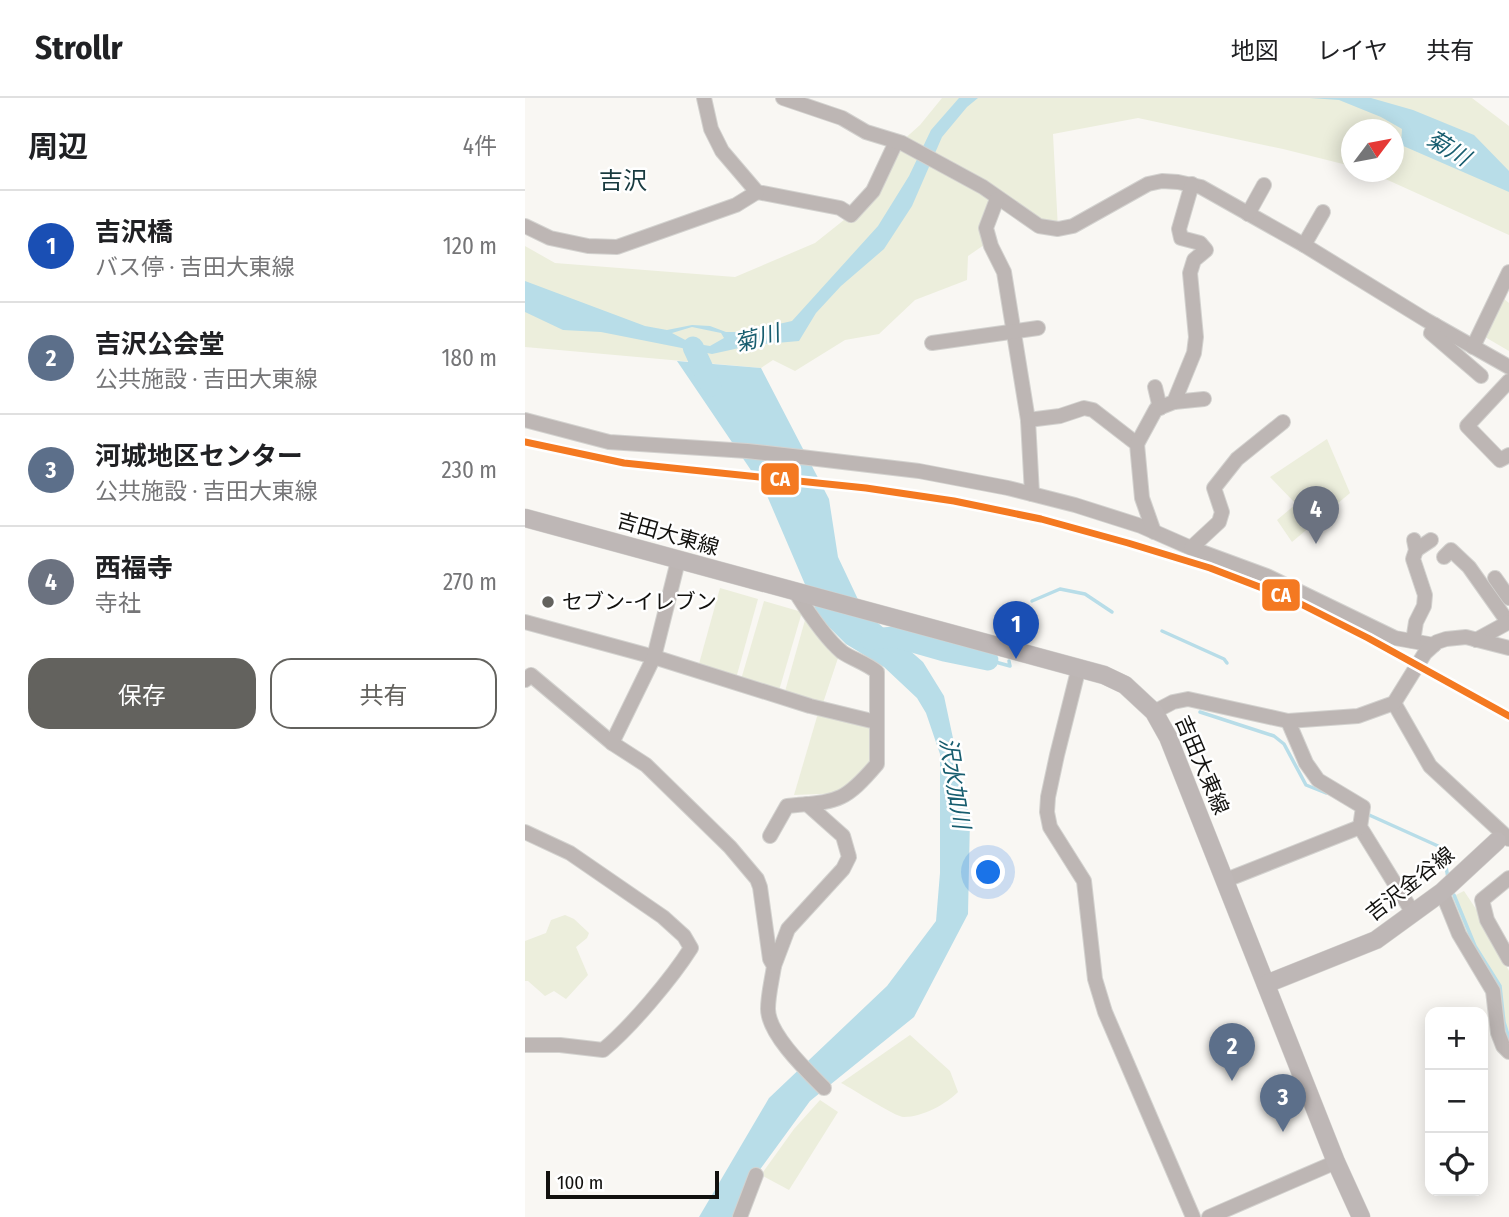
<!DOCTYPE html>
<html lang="ja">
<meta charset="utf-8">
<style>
:root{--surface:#fff;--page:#f2f2f2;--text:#202124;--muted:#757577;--line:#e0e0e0;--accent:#63625e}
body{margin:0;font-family:"Fira Sans Condensed","Noto Sans JP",sans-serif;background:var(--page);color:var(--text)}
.controls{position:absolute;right:21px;bottom:21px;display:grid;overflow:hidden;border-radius:14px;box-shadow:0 4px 18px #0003}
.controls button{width:63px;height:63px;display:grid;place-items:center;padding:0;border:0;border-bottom:2px solid var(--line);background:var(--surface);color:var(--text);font:35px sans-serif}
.compass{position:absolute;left:816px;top:21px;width:63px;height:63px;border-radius:50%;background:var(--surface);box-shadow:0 4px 18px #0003;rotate:58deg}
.scale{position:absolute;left:21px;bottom:18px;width:173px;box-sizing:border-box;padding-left:7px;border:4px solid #12110e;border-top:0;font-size:19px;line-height:24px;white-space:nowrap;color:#12110e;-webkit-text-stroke:5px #fff;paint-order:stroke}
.you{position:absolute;left:464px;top:775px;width:24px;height:24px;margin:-18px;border:5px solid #fff;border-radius:50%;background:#1a73e8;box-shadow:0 0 0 10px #1a73e833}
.badge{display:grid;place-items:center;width:46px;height:46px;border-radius:50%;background:var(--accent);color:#fff;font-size:23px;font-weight:700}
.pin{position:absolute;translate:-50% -58px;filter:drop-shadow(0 2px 4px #0008)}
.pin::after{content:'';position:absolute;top:37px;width:24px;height:21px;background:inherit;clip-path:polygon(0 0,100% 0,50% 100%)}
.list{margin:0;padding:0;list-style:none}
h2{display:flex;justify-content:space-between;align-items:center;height:91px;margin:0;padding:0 28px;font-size:30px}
h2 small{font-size:23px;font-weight:400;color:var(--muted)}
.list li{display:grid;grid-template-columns:46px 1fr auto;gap:21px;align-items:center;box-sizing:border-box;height:112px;padding:0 28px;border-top:2px solid var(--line)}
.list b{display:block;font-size:26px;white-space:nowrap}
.list p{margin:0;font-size:23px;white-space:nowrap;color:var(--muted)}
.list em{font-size:23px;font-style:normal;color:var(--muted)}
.actions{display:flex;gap:14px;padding:21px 28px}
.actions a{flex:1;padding:16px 0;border:2px solid var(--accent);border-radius:21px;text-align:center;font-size:24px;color:var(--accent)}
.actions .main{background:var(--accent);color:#fff}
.icon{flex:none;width:38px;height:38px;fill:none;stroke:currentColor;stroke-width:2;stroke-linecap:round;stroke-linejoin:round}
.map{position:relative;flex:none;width:984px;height:1119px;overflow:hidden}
header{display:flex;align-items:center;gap:42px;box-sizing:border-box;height:98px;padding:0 35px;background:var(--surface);border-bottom:2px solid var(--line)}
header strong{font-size:33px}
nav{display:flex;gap:38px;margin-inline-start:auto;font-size:24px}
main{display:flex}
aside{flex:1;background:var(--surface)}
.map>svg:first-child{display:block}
</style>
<header>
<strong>Strollr</strong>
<nav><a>地図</a><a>レイヤ</a><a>共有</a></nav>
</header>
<main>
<aside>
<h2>周辺<small>4件</small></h2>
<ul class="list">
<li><span class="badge" style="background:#1a4fb4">1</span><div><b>吉沢橋</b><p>バス停 · 吉田大東線</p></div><em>120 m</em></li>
<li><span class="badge" style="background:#5c6f8a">2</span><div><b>吉沢公会堂</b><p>公共施設 · 吉田大東線</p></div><em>180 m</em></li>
<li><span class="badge" style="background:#5c6f8a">3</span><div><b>河城地区センター</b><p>公共施設 · 吉田大東線</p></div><em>230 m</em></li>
<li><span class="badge" style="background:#6b7280">4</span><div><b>西福寺</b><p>寺社</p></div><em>270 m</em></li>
</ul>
<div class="actions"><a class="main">保存</a><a>共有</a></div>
</aside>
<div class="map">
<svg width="984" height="1119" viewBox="0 0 984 1119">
<rect width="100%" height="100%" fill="#f9f7f3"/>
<g fill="#eceedc">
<polygon points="417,0 947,0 984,28 984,137 845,74 869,74 869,32 827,32 826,68 758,51 613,20 528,36 533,131 466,95 458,125 459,147 443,158 442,182 390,202 354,236 320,242 270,273 248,262 236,270 0,249 0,148 30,165 210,179 290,145 329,114 366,53 395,27"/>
<polygon points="979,201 984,205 984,253 960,239"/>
<polygon points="802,341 825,395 767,444 752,422 771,406 745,379"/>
<polygon points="195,490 233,501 210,584 172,573"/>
<polygon points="239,503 277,514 253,596 215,585"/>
<polygon points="280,522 315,554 297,608 259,597"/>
<polygon points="294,612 348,625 348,666 320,695 269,697"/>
<polygon points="939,793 955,817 984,873 984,936 976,923 925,800"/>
<polygon points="40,817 49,821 64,835 62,840 51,849 63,877 41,901 29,893 20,898 3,883 0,883 0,843 21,835 26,822"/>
<path d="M385,937L425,973L433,994C421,1006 398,1019 379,1019C370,1019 328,991 316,985Z"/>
<polygon points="295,1002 313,1014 264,1092 236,1077 269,1031"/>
</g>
<g fill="#b8dde8" fill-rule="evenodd">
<path d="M434,0H453L442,9L417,39L387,108L359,151L316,188L291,215L274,243L228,247L187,256L76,234L38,232L0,214V183L120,228L142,232L167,227L185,228L201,234H218L267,223L353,128L384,78L406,32ZM167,229L196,235L199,240L185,248L166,245L147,235Z"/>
<polygon points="785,0 846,0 888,12 949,37 984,73 984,94 876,47 877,31 856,19 814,2"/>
<polygon points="152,263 236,270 304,401 313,459 338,512 398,564 419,598 445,720 443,816 389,919 285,1003 231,1077 213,1119 174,1119 244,1000 362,888 411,823 415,775 415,656 401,615 392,600 359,569 321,546 294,519 240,393"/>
</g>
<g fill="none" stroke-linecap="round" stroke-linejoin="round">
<g stroke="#b8dde8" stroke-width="3.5">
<polyline points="507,503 535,491 560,496 587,514"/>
<polyline points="637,533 699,561 702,565"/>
<polyline points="463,562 485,568 484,563"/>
<polyline points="675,614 749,638 759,646 781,687 801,695"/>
<polyline points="842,716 913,748 920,763 923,780"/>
<polyline points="929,797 950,848 975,888 979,924 984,940"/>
</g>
<g stroke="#b8dde8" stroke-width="21">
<polyline points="168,249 186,288"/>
<polyline points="345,541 370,539 419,553 463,562"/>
</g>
<defs>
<g id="minor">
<polyline points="179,0 186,31 197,53 232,94 315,110 326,117 348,93 371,44"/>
<polyline points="258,0 317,20 341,34 377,45 458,89 514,128 533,131 548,128 623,86 637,83 653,84 676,89 779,147 901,222 984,269"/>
<polyline points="472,101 461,130 466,148 479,174 503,322 507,396"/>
<polyline points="723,116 739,87"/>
<polyline points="0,128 25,140 63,148 92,149 211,107 232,94"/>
<polyline points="779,147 798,114"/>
<polyline points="910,227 906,235 956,278"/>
<polyline points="407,245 513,230"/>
<polyline points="948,249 984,174"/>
<polyline points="984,283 942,328 975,362 984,357"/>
<polyline points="630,289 635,310"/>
<polyline points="649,304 679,301"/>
<polyline points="0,322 84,344 222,353 276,359 394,373 483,390 550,407 616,428 666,450 742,478 870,540 909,547"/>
<polyline points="503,322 535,318 559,310 568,312 612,346 617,400 629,434"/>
<polyline points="612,346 631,311 649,304 669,255 671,239 665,175 669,162 681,152 675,145 656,140 654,131 667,86"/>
<polyline points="666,450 694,424 697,414 689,390 712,361 758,324"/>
<polyline points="891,452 906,442"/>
<polyline points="919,459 926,452 944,469 983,524"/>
<polyline points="970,480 984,500"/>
<polyline points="0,524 129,559 285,608 351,624"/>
<polyline points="951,542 984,524"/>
<polyline points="888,543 891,524 899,508 900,497 888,461 891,452 889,442"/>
<polyline points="554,569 532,657 523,699 522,714 525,729 559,783 570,881 580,914 668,1119"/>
<path d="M0,582L6,577L87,645L121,667L205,749L232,781L235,789L245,861L249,868C247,882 243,897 243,911C243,936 282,973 299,990"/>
<polyline points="869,605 905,668 984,741"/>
<polyline points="629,614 648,604 663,601 763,623 833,618 869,605 900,555 912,544 921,541 941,539 984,550"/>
<polyline points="763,623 781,665 793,682 838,709 835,729 888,815"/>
<polyline points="87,645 129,559 153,463"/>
<path d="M0,734L45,755L138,819L159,838L166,850C147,880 106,929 78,952L35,947H0"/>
<path d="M245,738L262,708C312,703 318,706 352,666V574C341,565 327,561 317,554C300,540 283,514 271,495"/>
<polyline points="984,780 957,802 962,822 984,861"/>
<polyline points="701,782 835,729"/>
<polyline points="917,794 934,836 968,893 973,935 978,948 984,954"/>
<polyline points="249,868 263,831 318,771 324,759 318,738 282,706"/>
<polyline points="215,1119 231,1077"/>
<polyline points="684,1119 811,1064"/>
</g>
<g id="major">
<polyline points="0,420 579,577 600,587 629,614 643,639 811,1064 836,1119"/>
<polyline points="741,886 851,842 917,794 972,743"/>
</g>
</defs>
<use href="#minor" stroke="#d3d2cf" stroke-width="16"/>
<use href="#major" stroke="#d3d2cf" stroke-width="19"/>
<use href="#minor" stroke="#bdb6b4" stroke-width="14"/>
<use href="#major" stroke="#beb7b6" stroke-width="18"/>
<defs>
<polyline id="rail-1" points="0,344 99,365 341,390 429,403 516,421 603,445 685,470 766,501 843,540 984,618"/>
</defs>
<use href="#rail-1" stroke="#fff" stroke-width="12"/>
<use href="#rail-1" stroke="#f47921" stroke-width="7"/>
</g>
<circle fill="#63625e" stroke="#fff" stroke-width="2.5" cx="23" cy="504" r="7"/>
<g text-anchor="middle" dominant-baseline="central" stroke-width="5" stroke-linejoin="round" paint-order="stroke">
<g font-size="21" fill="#12110e" stroke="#fff">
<text transform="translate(143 436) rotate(16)">吉田大東線</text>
<text transform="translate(677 667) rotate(67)">吉田大東線</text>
<text transform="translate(885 786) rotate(-38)">吉沢金谷線</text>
</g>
<g font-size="21" fill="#12110e" stroke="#fff" text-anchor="start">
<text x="37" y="504">セブン-イレブン</text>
</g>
<g font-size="23" font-style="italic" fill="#175d6f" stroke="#fff">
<text transform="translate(923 50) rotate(31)">菊川</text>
<text transform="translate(232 240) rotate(-15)">菊川</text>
<text transform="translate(430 685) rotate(81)">沢水加川</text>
</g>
<g font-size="24" fill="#183a3f" stroke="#fff">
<text x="98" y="83">吉沢</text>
</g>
</g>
<g stroke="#fff" stroke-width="2.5">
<rect x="235" y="364" width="40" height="34" rx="7" fill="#f47921"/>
<rect x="736" y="480" width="40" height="34" rx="7" fill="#f47921"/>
</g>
<g font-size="19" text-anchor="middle" font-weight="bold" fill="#fff">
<text x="255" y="388">CA</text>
<text x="756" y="504">CA</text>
</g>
</svg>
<div class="controls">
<button>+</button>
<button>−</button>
<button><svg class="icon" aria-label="locate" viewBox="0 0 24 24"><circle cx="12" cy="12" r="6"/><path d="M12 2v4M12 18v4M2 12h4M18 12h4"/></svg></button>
</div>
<svg class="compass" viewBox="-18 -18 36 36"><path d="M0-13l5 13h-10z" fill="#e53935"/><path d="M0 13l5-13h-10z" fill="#757577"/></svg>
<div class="scale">100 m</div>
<div class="you"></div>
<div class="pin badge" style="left:491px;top:561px;background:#1a4fb4">1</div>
<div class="pin badge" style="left:707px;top:983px;background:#5c6f8a">2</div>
<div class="pin badge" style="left:758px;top:1034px;background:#5c6f8a">3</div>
<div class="pin badge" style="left:791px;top:446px;background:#6b7280">4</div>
</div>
</main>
